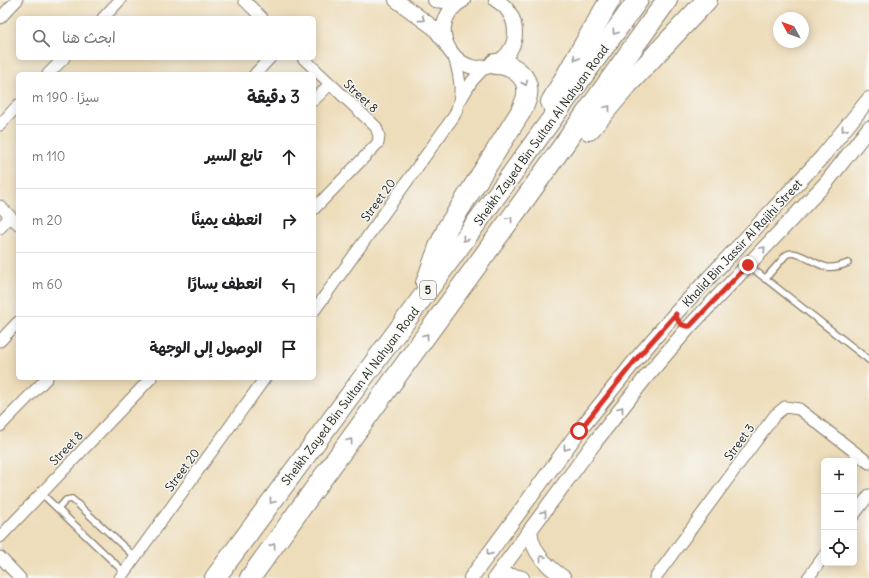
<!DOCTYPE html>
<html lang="ar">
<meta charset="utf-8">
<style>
:root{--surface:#fff;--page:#f6f6f6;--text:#202124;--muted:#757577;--line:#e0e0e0}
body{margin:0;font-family:Delius,"Playpen Sans Arabic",sans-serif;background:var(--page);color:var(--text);direction:rtl}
.controls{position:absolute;right:12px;bottom:12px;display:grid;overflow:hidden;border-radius:6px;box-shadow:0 2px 10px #0003}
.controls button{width:36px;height:36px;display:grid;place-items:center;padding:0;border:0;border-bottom:1px solid var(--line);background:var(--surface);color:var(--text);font:20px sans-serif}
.compass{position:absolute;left:773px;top:12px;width:36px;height:36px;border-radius:50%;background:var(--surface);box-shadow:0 2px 10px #0003;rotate:311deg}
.stop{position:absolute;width:12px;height:12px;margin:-9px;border:3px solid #d93025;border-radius:50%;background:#fff}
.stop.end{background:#d93025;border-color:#fff;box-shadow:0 1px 4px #0008}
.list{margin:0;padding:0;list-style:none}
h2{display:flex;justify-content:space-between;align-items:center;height:52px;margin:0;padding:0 16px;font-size:17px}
h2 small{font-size:13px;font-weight:400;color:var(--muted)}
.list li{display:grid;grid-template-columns:26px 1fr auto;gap:12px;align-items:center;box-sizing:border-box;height:64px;padding:0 16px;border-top:1px solid var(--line)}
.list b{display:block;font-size:15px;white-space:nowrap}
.list em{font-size:13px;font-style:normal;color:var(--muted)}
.icon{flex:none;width:22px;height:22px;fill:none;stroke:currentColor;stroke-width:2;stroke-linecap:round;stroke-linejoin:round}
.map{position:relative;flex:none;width:869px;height:578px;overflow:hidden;direction:ltr}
.search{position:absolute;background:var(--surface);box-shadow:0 2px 10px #0003;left:16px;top:16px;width:300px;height:44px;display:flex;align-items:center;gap:10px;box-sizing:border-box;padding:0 14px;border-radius:6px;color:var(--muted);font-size:15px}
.panel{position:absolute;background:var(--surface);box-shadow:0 2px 10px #0003;left:16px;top:72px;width:300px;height:308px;border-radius:6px;direction:rtl}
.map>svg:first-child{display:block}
</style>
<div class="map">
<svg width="869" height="578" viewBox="0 0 869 578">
<rect width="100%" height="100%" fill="#f6f6f2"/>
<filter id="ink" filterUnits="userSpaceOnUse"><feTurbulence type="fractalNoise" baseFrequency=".025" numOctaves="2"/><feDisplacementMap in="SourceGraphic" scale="8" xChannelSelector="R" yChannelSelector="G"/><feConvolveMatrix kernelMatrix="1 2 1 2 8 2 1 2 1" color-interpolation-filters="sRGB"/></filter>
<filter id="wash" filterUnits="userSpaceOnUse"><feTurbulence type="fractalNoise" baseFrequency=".012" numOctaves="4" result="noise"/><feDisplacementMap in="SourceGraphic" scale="16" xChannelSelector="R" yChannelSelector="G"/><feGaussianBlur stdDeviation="0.9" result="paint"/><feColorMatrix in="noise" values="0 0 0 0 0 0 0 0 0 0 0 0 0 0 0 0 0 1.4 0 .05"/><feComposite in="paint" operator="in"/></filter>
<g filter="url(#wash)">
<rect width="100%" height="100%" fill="#eeddba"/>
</g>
<g filter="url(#ink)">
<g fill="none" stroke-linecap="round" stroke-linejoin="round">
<defs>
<g id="service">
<polyline points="748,265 869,360"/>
<path d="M765,279L786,255C796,248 815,265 827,267C834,268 841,266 848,263"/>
<polyline points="41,493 124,572"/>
<polyline points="58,509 66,500 72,499 135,557"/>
</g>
<g id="minor">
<polyline points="244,0 262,18"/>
<polyline points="0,18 17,0"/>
<polyline points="103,18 120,0"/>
<polyline points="303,58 376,127 379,136 378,143 314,209"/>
<polyline points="48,74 64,58"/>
<polyline points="255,74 270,58"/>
<polyline points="314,100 330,84"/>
<polyline points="460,101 472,81 485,67"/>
<polyline points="0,125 18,105"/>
<polyline points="0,206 18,224"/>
<polyline points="0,228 10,217"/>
<path d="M314,311L454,116C464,97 460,76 454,57"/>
<polyline points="0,341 18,322"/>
<polyline points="0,426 47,378"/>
<polyline points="854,515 869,495"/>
<polyline points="0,537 151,378"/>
<polyline points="0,557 20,578"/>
<polyline points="120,578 265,378"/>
<polyline points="655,578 775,415 785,407 799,409 869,463"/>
<polyline points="808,578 824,556"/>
</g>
<g id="tertiary">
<polyline points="396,0 434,28 445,42"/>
<polyline points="435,0 454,2 462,1"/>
<path d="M463,0C417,27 463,91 502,59C510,53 515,43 515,33C515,19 508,7 496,0"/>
<path d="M530,531C533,554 546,565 564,578"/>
<polyline points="471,578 579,431 638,357 675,314 822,157 869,99"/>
<polyline points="495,578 595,442 646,377 690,326 826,183 869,128"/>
<path d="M502,578C509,575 516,576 522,578"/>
</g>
<g id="motorway">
<polyline points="551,102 610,0"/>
<polyline points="589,130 628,84 707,0"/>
<path d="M426,283L439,247L448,227L520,113C523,107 526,102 527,95C530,76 512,64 495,64"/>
<polyline points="215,578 422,298 638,0"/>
<polyline points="250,578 525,199 667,0"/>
</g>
</defs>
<use href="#service" stroke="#857c6b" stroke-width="8"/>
<use href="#minor" stroke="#857c6b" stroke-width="13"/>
<use href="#tertiary" stroke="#857c6b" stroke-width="16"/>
<use href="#motorway" stroke="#857c6b" stroke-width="22"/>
<use href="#service" stroke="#fff" stroke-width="5.5"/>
<use href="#minor" stroke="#fff" stroke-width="11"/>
<use href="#tertiary" stroke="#fff" stroke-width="14"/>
<use href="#motorway" stroke="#fff" stroke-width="20"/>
</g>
<defs><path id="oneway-chevron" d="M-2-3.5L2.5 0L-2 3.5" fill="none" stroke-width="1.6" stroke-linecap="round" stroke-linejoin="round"/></defs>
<g stroke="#999">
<use href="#oneway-chevron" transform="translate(422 19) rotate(36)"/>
<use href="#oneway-chevron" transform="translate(615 32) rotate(126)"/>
<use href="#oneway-chevron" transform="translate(576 58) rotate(121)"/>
<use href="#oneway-chevron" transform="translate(525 83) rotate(67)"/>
<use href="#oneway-chevron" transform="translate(608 108) rotate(-50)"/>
<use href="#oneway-chevron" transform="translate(844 129) rotate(129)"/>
<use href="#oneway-chevron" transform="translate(510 219) rotate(-54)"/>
<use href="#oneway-chevron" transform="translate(465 239) rotate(126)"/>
<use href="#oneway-chevron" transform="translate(763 249) rotate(-47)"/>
<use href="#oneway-chevron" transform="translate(426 336) rotate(-54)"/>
<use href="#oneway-chevron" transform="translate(621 409) rotate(-52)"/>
<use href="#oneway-chevron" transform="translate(350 441) rotate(-54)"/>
<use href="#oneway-chevron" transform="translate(566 448) rotate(126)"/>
<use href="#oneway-chevron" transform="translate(272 501) rotate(127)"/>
<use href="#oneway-chevron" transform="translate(544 513) rotate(-54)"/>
<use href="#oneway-chevron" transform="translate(273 546) rotate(-54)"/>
<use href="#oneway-chevron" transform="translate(489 553) rotate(126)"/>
<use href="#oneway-chevron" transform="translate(542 558) rotate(-130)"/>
</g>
</g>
<g fill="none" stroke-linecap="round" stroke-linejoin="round" filter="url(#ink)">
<path stroke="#d93025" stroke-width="5" d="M579,431L638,357L676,314C677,322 682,327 690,326L748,265"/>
</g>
<g text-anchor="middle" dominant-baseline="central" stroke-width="3" stroke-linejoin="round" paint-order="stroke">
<rect fill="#f6f6f2" stroke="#5d5d5c" stroke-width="1" x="420" y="281" width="16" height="18" rx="3"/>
<g font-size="11" font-weight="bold" fill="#1c1c1c">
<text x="428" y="290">5</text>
</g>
<g font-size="12" fill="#1c1c1c" stroke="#f6f6f2">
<text transform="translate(361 96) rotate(43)">Street 8</text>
<text transform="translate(541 135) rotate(-54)">Sheikh Zayed Bin Sultan Al Nahyan Road</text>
<text transform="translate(378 200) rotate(-54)">Street 20</text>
<text transform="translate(742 243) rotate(-47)">Khalid Bin Jassir Al Rajihi Street</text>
<text transform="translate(350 396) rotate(-53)">Sheikh Zayed Bin Sultan Al Nahyan Road</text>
<text transform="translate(739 442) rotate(-54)">Street 3</text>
<text transform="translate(66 448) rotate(-46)">Street 8</text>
<text transform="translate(182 470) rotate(-54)">Street 20</text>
</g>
</g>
</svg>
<div class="controls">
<button>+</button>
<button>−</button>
<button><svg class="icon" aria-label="locate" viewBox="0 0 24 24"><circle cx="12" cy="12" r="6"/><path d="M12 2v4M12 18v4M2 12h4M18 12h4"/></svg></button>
</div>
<svg class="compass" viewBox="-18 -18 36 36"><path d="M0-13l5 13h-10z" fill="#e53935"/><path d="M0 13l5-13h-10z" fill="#757577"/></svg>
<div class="stop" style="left:579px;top:431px"></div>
<div class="stop end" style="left:748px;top:265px"></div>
<div class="search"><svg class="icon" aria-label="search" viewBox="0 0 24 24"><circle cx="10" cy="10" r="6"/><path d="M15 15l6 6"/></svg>ابحث هنا</div>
<section class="panel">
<h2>3 دقيقة<small>سيرًا · 190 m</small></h2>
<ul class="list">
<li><svg class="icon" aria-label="ahead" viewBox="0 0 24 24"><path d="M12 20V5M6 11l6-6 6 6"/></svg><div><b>تابع السير</b></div><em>110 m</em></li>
<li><svg class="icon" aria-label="right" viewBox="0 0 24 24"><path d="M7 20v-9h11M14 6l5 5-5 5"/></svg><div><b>انعطف يمينًا</b></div><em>20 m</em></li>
<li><svg class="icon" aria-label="left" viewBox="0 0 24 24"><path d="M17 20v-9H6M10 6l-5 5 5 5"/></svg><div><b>انعطف يسارًا</b></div><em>60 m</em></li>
<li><svg class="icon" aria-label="arrive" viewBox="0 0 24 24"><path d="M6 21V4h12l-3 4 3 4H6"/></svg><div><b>الوصول إلى الوجهة</b></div></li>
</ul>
</section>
</div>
